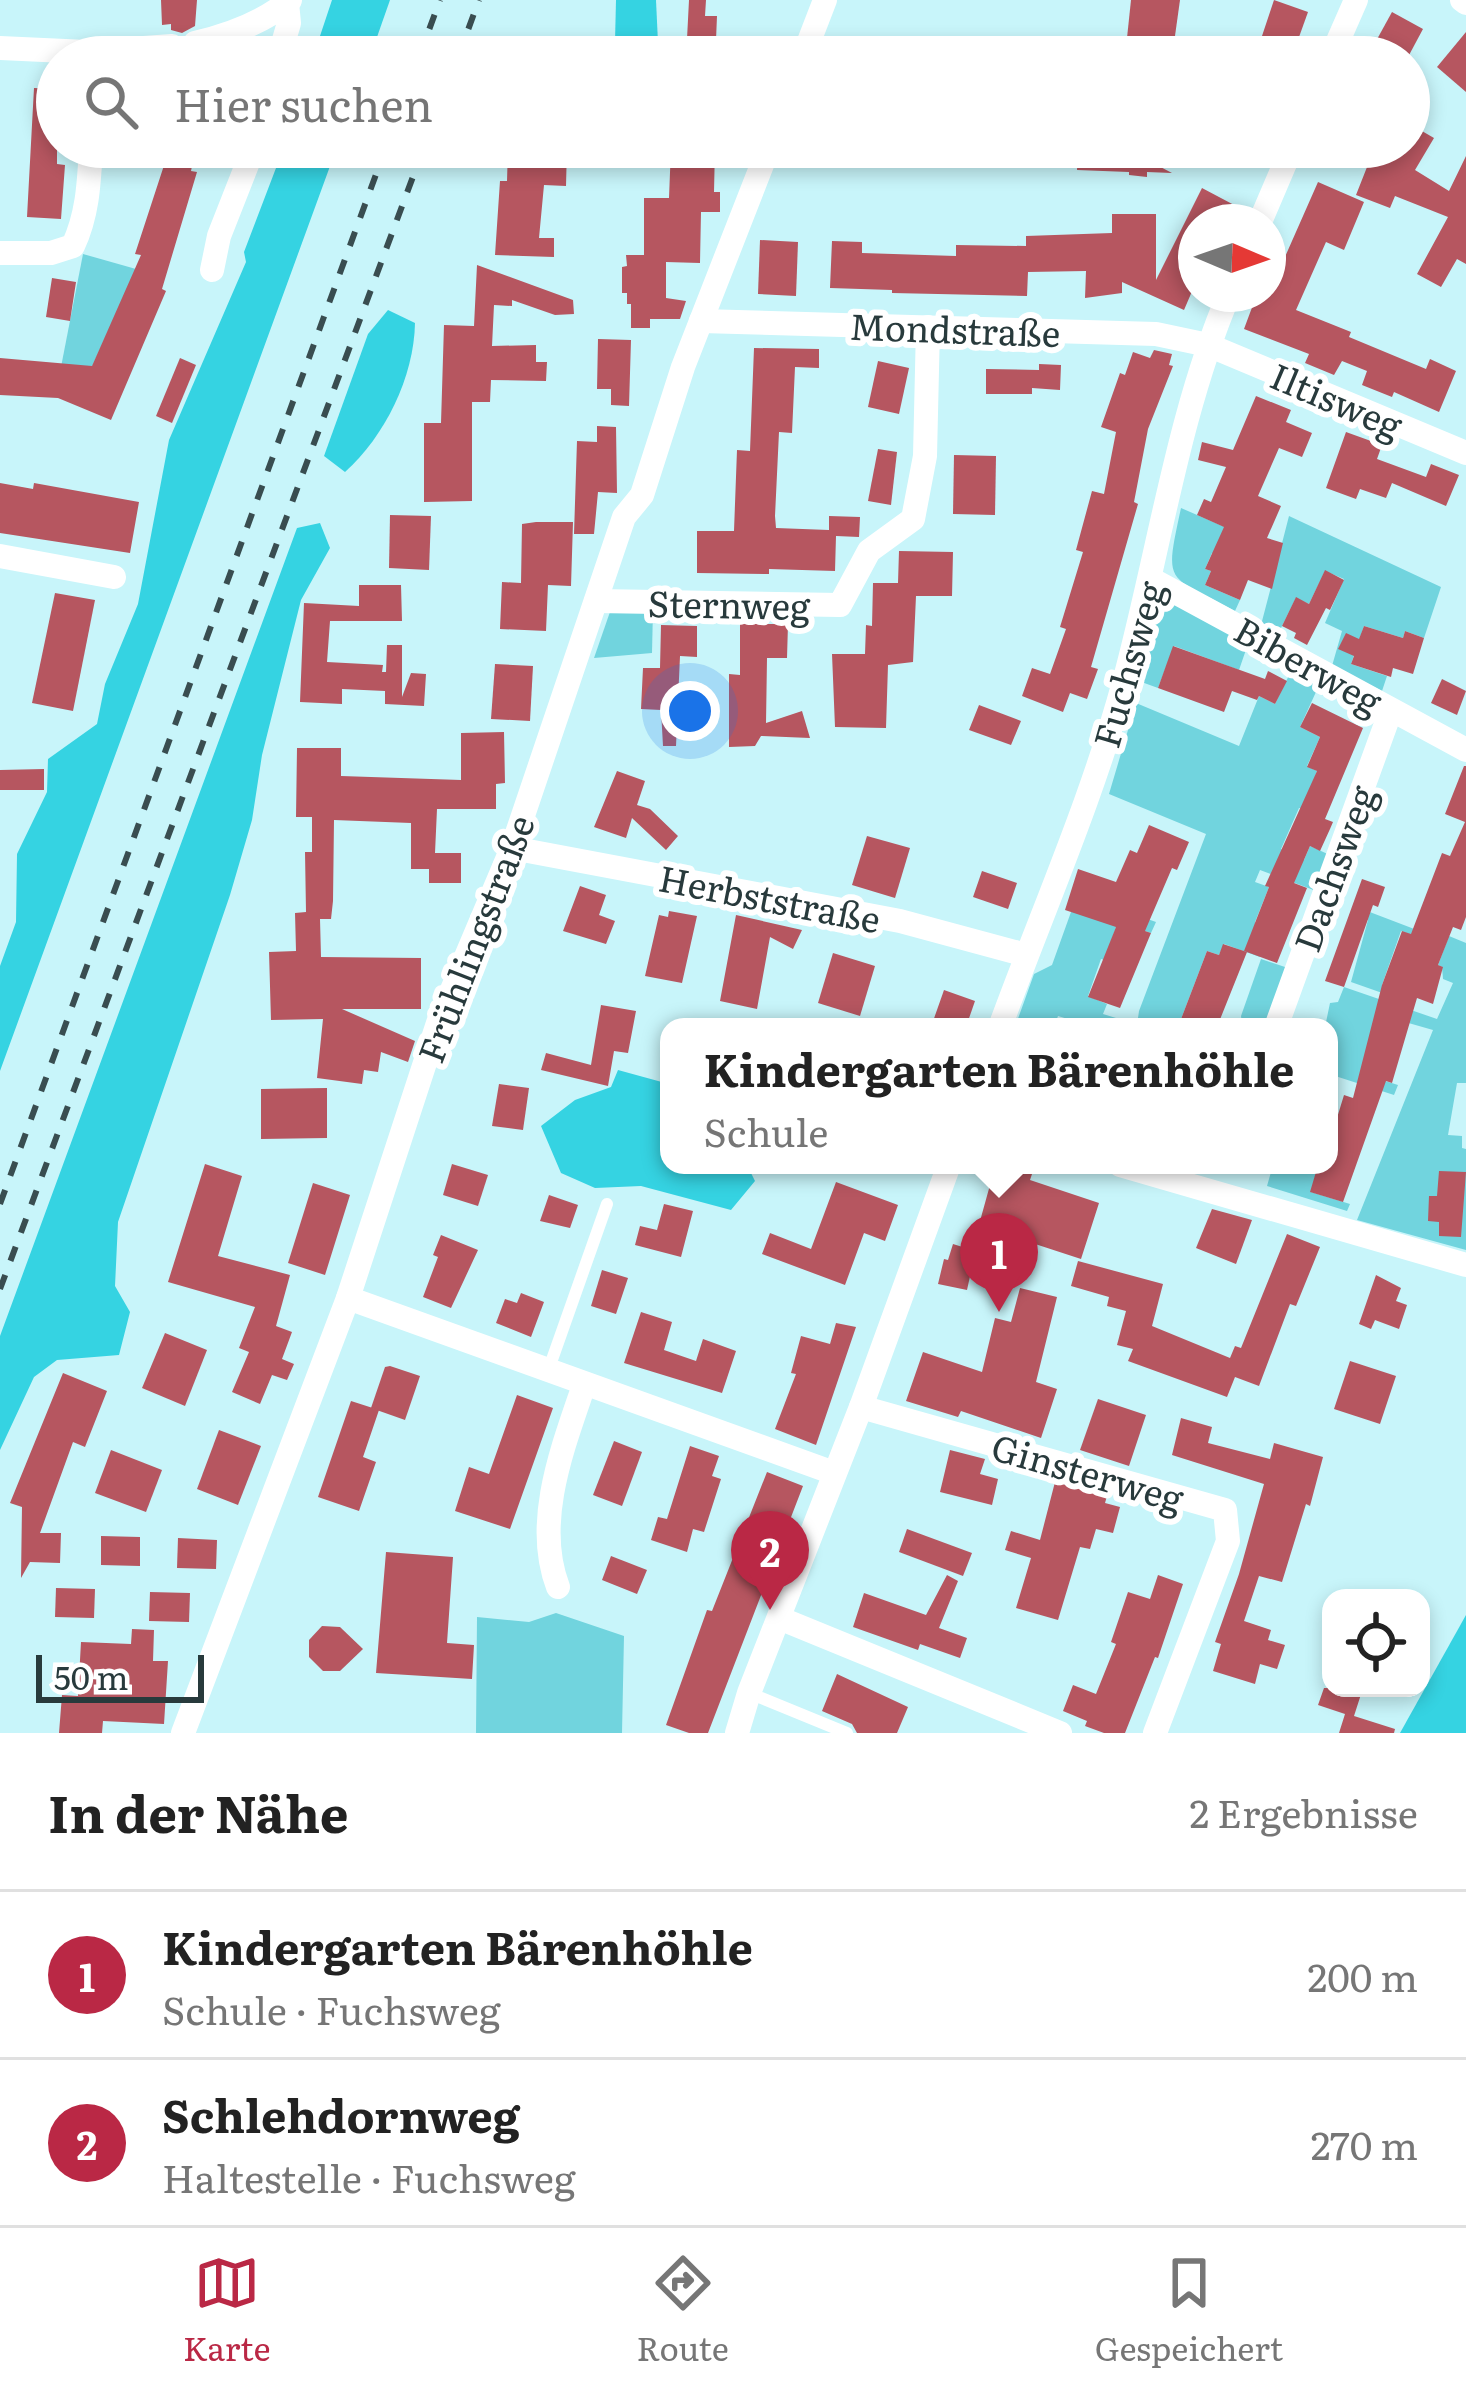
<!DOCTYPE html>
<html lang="de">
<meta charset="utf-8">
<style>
:root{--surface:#fff;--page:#f6f6f6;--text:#222;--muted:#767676;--line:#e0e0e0;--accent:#ba2845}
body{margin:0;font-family:Literata,serif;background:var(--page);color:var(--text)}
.controls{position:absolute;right:36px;bottom:36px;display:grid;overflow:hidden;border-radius:24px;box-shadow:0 6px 18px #0003}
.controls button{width:108px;height:108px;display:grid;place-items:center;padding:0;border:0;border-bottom:3px solid var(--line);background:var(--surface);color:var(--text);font:60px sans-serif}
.compass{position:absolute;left:1178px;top:204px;width:108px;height:108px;border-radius:50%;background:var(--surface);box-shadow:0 6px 18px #0003;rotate:92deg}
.scale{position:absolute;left:36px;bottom:30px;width:168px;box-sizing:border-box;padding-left:12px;border:6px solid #283a3c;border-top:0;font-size:33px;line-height:42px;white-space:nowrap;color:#283a3c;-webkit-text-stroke:9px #fff;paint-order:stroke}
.you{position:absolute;left:690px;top:711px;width:42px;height:42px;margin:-30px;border:9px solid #fff;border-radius:50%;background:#1a73e8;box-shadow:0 0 0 18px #1a73e833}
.badge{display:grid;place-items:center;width:78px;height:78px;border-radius:50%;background:var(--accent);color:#fff;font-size:39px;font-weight:700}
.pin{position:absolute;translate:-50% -99px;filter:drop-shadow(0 3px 6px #0008)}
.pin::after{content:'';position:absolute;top:63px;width:42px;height:36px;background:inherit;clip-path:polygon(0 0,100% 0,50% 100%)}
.popup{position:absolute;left:660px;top:1018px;width:678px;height:156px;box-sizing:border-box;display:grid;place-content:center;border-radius:24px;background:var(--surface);filter:drop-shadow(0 3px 9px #0005);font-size:39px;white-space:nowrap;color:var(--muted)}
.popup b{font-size:45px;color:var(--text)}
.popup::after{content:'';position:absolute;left:50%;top:100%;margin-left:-24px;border:24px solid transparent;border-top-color:var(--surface)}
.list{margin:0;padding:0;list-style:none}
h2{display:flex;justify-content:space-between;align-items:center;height:156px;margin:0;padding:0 48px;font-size:51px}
h2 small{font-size:39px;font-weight:400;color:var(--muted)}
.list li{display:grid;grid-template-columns:78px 1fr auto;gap:36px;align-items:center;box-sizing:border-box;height:168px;padding:0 48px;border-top:3px solid var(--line)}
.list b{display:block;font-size:45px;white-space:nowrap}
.list p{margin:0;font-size:39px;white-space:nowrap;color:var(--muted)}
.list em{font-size:39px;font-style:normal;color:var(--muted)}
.icon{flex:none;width:66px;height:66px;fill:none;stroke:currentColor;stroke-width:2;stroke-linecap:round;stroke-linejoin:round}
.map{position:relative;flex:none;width:1466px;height:1733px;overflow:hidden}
.search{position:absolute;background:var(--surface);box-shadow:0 6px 18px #0003;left:36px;right:36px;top:36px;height:132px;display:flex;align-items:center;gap:30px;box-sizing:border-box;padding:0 42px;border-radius:66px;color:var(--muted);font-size:45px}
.sheet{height:492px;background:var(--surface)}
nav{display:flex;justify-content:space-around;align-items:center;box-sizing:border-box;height:168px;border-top:3px solid var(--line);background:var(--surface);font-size:33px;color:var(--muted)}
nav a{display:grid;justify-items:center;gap:6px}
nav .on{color:var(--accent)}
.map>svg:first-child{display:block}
</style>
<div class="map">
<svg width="1466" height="1733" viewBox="0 0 1466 1733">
<rect width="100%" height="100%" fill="#c8f5fa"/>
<g fill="#71d4de">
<polygon points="83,254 136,269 91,369 61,367"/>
<path d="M1181,508L1280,551L1289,516L1441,587L1424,638L1405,631L1403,638L1364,626L1351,664L1387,676L1382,691L1332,666L1342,631L1325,623L1344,579L1325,571L1309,604L1296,598L1278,634L1261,625L1278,560L1212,553L1205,569L1211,571L1205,585L1240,600L1235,611C1166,574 1164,587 1181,508Z"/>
<polygon points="1165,600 1249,641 1239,670 1174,646 1158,688 1136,680 1156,605"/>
<polygon points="611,609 653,609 652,653 594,658"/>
<polygon points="1294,665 1321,681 1300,727 1320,737 1307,766 1317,771 1304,809 1299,808 1281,849 1304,860 1310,846 1332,856 1319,892 1260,870 1255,882 1269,887 1255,922 1260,957 1224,944 1219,955 1207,951 1178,1027 1146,1026 1138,1018 1139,1011 1206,834 1109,794 1136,703 1239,746 1259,696 1275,704"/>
<polygon points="1091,899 1156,922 1151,933 1118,922 1104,960 1101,959 1088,996 1107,1004 1103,1014 1116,1018 1114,1020 1103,1020 1099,1027 1094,1027 1058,1016 1054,1027 1015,1027 1034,974 1052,965 1071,912"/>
<polygon points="1354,906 1430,935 1429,941 1401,931 1382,985 1408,994 1405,1001 1351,982 1368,920 1351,914"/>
<polygon points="1449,936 1466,943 1466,1083 1457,1083 1448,1135 1462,1136 1462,1148 1466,1149 1466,1250 1357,1220 1433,1030 1377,1014 1360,1073 1398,1085 1394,1095 1329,1074 1329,1027 1325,1027 1330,1003 1338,1002 1344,987 1437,1019 1453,983 1443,979 1442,967 1438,965"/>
<polygon points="1261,959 1288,968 1272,1019 1264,1027 1242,1024 1241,1016"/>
<polygon points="1273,1165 1318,1165 1311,1192 1350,1204 1347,1211 1267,1186"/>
<polygon points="556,1613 624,1636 622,1733 476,1733 477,1617 529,1622"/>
</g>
<g fill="#35d3e2">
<polygon points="332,0 390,0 370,57 313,57"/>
<polygon points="616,0 656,0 658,43 615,42"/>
<polygon points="284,147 337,147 0,1071 0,966 16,922 17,854 47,792 48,759 97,724 105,684 138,604 169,440 246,262 244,252"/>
<path d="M388,310L415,323C414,377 385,436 345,472L324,456L368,334Z"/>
<polygon points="320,523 330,548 301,600 262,755 252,820 230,895 118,1222 115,1286 130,1312 119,1355 57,1360 34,1377 0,1450 0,1336 297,528"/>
<polygon points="618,1070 669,1084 669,1165 747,1165 755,1181 731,1210 641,1186 595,1188 561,1173 541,1126 575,1100 611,1087"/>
<polygon points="1466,1615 1466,1733 1400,1733"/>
</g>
<g fill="#b65660">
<polygon points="161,0 197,0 195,26 182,33 171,30 171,24 162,25"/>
<polygon points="689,0 706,0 705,16 717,16 716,40 687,39"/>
<polygon points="1131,0 1180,0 1174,43 1127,38"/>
<polygon points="1274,0 1308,12 1294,51 1261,39"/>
<polygon points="1392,12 1423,29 1408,57 1380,57 1370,52"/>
<polygon points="1466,32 1466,92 1437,67"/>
<polygon points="34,88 57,89 57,164 65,165 61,219 27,217"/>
<polygon points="1415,127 1434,138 1415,170 1449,191 1466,156 1466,264 1457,259 1441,287 1417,274 1448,217 1395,196 1390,208 1356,195 1369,162 1341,147 1409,147"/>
<polygon points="170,147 196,147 191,171 197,172 162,289 166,291 111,420 58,398 0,395 0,358 92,366 141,255 135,254"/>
<polygon points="508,147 567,147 566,186 544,185 539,238 554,238 554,257 495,255 500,181 507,181"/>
<polygon points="671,147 715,147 714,192 720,192 720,212 701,212 700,263 666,262 666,298 686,301 680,319 650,319 650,328 631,328 631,304 627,304 627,293 622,293 622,267 627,266 626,255 644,255 644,198 669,198"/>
<polygon points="1078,147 1126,147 1125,152 1130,151 1172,173 1147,172 1147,177 1129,175 1129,172 1077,170"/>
<polygon points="1318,182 1364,202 1344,250 1326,242 1296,310 1351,332 1349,337 1426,369 1430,359 1456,371 1439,412 1394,392 1392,397 1362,385 1367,371 1342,361 1334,375 1305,363 1309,354 1244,329 1257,294 1268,294 1268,271 1277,275"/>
<polygon points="1202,188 1236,206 1228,222 1196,222 1196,282 1184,310 1122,282 1122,293 1085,298 1086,271 1028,272 1027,296 892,293 892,290 830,288 832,241 862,242 862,253 956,256 956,245 1026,246 1026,236 1112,233 1112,214 1156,214 1156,280"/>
<polygon points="760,240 798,242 796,296 758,294"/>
<polygon points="477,265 573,300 574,314 555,315 512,300 512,306 494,305 492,346 536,345 536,362 547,362 546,381 491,380 490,402 472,402 472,501 424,502 424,423 441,423 444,325 474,326"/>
<polygon points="52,278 76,282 70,321 46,317"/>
<polygon points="598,339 631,340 629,406 611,405 611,389 597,389"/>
<polygon points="754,348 819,349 819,368 795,367 792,433 779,432 775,516 776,528 829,530 829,516 860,517 859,537 836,536 835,571 769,569 769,574 697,573 697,531 734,531 737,450 750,451"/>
<polygon points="1154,350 1172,354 1169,365 1173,366 1148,429 1134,502 1138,504 1091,667 1098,669 1087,699 1070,693 1063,712 1022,696 1032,668 1050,674 1066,629 1060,627 1083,552 1076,550 1092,491 1104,494 1116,432 1101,427 1120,373 1125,375 1133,352 1150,358"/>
<polygon points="180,358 196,365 172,423 156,416"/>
<polygon points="878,361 909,368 899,414 868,407"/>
<polygon points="1039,364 1061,365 1060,390 1032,388 1032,394 986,394 986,369 1039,370"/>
<polygon points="1256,396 1291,410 1286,422 1312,433 1302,457 1279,448 1258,496 1281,506 1267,538 1283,543 1272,589 1248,580 1240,600 1205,585 1211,571 1205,569 1224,527 1197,515 1204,499 1211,502 1226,467 1198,460 1202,442 1233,450"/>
<polygon points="597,426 616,427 617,493 598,492 594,534 574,534 577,441 597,442"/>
<polygon points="1346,432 1382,445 1377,459 1426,477 1431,464 1459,475 1446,506 1392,483 1386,498 1360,489 1356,499 1326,488"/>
<polygon points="878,449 897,452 891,505 868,501"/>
<polygon points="954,455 996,456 995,515 953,514"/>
<polygon points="0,483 33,489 34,483 139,502 130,553 0,533"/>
<polygon points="390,515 431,516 429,570 389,568"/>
<polygon points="536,522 573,522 571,586 548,585 546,631 500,629 502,582 521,583 522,524"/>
<polygon points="899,551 953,552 952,596 916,596 913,662 888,665 886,728 835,727 832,654 865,654 866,625 872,626 873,583 898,583"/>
<polygon points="1325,570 1344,580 1330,610 1326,608 1307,645 1294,638 1296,633 1282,626 1296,597 1309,604"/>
<polygon points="359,585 401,585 402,621 330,621 327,662 383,665 382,672 386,672 387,645 402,645 402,697 411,673 426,674 424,706 385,704 385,691 342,689 342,704 300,702 304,603 359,606"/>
<polygon points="55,593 95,600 73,711 32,703"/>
<polygon points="740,624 788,624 787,658 767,658 766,723 802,711 810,738 761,736 755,746 729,747 729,674 740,675"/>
<polygon points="661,625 697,626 697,657 680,656 676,746 663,746 661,710 641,709 643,668 660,668"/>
<polygon points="1364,626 1403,638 1405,631 1424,638 1413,674 1393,668 1391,677 1351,664 1354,656 1338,649 1346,633 1359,639"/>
<polygon points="1173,646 1265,679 1268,671 1287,681 1275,704 1259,696 1257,700 1232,691 1224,712 1158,688"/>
<polygon points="495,664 533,666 530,721 491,719"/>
<polygon points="1442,679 1466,691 1457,715 1431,703"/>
<polygon points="1312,703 1363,728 1325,819 1333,822 1330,829 1320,851 1310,846 1294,883 1307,888 1277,963 1244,951 1269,887 1265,886 1317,771 1307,767 1320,737 1300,727"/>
<polygon points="979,705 1021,721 1011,745 969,730"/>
<polygon points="504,732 505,783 496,784 496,809 437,809 435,853 461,853 461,883 429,883 429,869 411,869 411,823 334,820 333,901 331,919 320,919 321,957 421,958 421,1009 342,1009 415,1041 408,1062 381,1052 378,1072 364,1070 362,1084 317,1078 323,1019 271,1020 269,952 296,951 295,913 306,912 305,852 312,852 312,817 296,817 297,748 341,748 341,776 461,780 461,733"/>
<polygon points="1464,766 1466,766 1466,917 1461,930 1453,927 1438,965 1443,967 1433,1004 1417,998 1392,1083 1386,1081 1343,1202 1310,1192 1318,1165 1329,1165 1329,1144 1344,1095 1353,1098 1382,985 1402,931 1411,934 1442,853 1450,856 1465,822 1445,814"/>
<polygon points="44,769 44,790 0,790 0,770"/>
<polygon points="617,771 645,781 637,805 650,809 678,836 666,850 632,818 626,838 594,827"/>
<polygon points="1149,825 1189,842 1177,870 1172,868 1145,931 1151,933 1120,1008 1088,997 1116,927 1065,910 1078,869 1116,882 1130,850 1137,853"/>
<polygon points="867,836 910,848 895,898 852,885"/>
<polygon points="982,871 1017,883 1008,909 973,897"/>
<polygon points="1362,879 1385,887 1378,907 1373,905 1344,987 1325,981"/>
<polygon points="580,886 606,895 599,915 615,921 606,944 563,931"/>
<polygon points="669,911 697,916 682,983 645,976 659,915 668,917"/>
<polygon points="736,915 802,930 793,949 770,937 757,1009 720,1001"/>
<polygon points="1223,944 1247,952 1217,1027 1178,1027 1207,951 1219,955"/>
<polygon points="833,953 875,966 860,1016 818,1003"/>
<polygon points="944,990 975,1001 966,1027 931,1027"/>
<polygon points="601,1005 636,1011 628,1053 614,1051 608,1086 541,1070 546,1053 591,1065"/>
<polygon points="499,1084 529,1088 523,1130 492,1126"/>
<polygon points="327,1088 327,1138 261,1139 261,1089"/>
<polygon points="205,1164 242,1176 218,1256 290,1275 276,1326 292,1332 282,1359 294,1364 287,1380 272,1375 260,1404 232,1392 249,1352 239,1348 255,1307 168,1282"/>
<polygon points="452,1164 488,1175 478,1206 443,1195"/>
<polygon points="991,1165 1035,1165 1030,1180 1099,1203 1081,1259 1014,1237 1006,1267 974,1258 967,1290 938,1284 944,1259 948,1260 953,1244 972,1250 990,1185 985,1184"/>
<polygon points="1439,1171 1466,1172 1461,1237 1439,1236 1439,1222 1428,1221 1429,1196 1437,1196"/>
<polygon points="836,1182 898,1205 885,1241 864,1233 845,1285 762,1254 770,1233 811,1249"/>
<polygon points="313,1183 350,1195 325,1275 288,1263"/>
<polygon points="549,1195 578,1205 570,1228 540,1221"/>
<polygon points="664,1204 693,1211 681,1257 635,1245 640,1226 657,1230"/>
<polygon points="1212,1209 1252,1220 1236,1264 1196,1248"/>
<polygon points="1287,1234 1320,1247 1296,1306 1290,1304 1259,1386 1235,1377 1227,1397 1128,1361 1133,1349 1117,1345 1126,1311 1107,1306 1109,1297 1071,1286 1078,1261 1163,1284 1152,1326 1230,1358 1235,1346 1241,1348"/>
<polygon points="441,1235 478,1250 451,1308 423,1297 438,1257 433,1255"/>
<polygon points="602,1270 628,1278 616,1314 591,1306"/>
<polygon points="1376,1275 1401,1288 1396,1301 1407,1305 1399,1329 1375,1320 1371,1329 1359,1324"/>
<polygon points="1020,1288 1057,1297 1036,1382 1057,1389 1041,1438 961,1411 958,1417 906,1401 923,1352 982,1372 995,1318 1011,1322"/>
<polygon points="521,1293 544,1302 531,1337 496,1323 505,1299 517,1303"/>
<polygon points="641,1312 672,1322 664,1350 696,1361 703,1339 736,1351 722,1393 624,1363"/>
<polygon points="836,1323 856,1327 816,1445 775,1429 796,1374 791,1373 801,1336 830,1344"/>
<polygon points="165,1333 207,1350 185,1406 142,1388"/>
<polygon points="1350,1361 1396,1376 1380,1424 1334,1409"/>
<polygon points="390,1366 420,1376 405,1420 371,1408 385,1367"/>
<polygon points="63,1373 107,1391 85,1447 73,1442 40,1533 61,1533 60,1563 30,1562 21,1578 22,1507 10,1503"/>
<polygon points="517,1395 553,1408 510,1529 455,1511 469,1467 489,1474"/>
<polygon points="1098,1399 1146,1415 1129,1466 1080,1450"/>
<polygon points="351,1401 379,1410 363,1457 376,1462 359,1511 318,1497"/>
<polygon points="1181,1418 1212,1427 1208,1443 1270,1459 1274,1443 1323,1457 1310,1506 1306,1504 1282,1582 1259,1576 1244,1621 1271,1630 1268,1640 1285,1645 1277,1669 1260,1664 1255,1684 1213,1671 1221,1644 1215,1642 1239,1574 1264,1484 1172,1455"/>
<polygon points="219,1430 261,1446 238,1505 197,1489"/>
<polygon points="614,1441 642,1452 622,1506 593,1495"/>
<polygon points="690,1446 719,1456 712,1476 721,1479 704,1532 693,1529 687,1552 651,1540 658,1517 667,1519"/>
<polygon points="111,1450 162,1470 146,1512 95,1493"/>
<polygon points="950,1450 985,1459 980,1474 998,1479 992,1505 940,1492"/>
<polygon points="767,1472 803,1486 708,1733 689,1733 666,1725 707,1610 712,1611"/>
<polygon points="1055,1482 1107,1496 1105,1503 1120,1507 1113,1533 1096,1529 1090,1549 1080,1547 1058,1620 1016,1608 1031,1558 1005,1550 1011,1531 1040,1540"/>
<polygon points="907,1529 972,1553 963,1576 899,1552"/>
<polygon points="101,1536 140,1537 140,1566 101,1565"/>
<polygon points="178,1538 217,1540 216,1569 177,1568"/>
<polygon points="386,1552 453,1557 447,1643 474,1645 472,1679 376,1673"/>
<polygon points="611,1556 647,1570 637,1594 602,1580"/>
<polygon points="947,1575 958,1581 939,1628 967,1638 960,1658 920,1644 918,1650 853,1627 864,1593 926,1615"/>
<polygon points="1158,1575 1183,1584 1158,1658 1155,1657 1125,1733 1104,1733 1085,1726 1087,1721 1063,1711 1073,1685 1096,1694 1116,1644 1111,1642 1128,1592 1150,1599"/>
<polygon points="56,1588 95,1589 94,1618 55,1617"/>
<polygon points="150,1592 190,1593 189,1622 149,1621"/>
<polygon points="322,1626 340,1627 363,1649 340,1671 323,1671 309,1657 309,1640"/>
<polygon points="132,1629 154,1630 153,1661 168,1661 164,1724 103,1721 102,1733 59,1733 62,1695 78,1696 81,1642 131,1644"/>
<polygon points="837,1674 908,1707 897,1733 857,1733 852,1724 822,1711"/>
<polygon points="1324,1688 1363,1688 1354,1716 1395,1729 1394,1733 1339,1733 1345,1714 1318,1705"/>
</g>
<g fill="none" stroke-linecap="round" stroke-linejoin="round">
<g stroke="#fff" stroke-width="12">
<polyline points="548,1371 607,1204"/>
<polyline points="749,1693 847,1733"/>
</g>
<g stroke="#fff" stroke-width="24">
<polyline points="1462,0 1466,3"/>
<path d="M195,43C229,35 263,23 290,0"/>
<polyline points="0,48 87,52 172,46"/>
<polyline points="279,57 289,23 287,3"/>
<polyline points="803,57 825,0"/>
<polyline points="1331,57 1356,0"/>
<polyline points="1260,222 1292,147"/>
<path d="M0,253H51L73,246C88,214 89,182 91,147"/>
<polyline points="212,270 219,236 254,147"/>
<polyline points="701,321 1156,334 1208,345 1466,453"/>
<polyline points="0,556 114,577"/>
<polyline points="1151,579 1466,750"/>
<polyline points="596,601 840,605 869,551 913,519 925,456 928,327"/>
<polyline points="512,848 900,921 1026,955"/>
<path d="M1000,1027C1042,912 1092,800 1124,682C1159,553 1177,417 1229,294"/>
<polyline points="1276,1027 1391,710"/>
<polyline points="1120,1165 1466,1265"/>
<polyline points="348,1298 834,1473"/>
<polyline points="861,1407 1225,1510 1228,1541 1155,1733"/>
<path d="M558,1587C533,1522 563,1447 584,1385"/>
<polyline points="779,1618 1060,1733"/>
<polyline points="183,1733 348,1298 438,1023 512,848 624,517 642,495 683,367 769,147"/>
<polyline points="737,1733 749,1693 861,1407 949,1165"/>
</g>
<g stroke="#394d50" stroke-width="6" stroke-dasharray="15 15" stroke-linecap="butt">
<polyline points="419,57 440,0"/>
<polyline points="458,57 479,0"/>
<polyline points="0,1204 386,147"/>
<polyline points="0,1289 424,147"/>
</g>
</g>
<g text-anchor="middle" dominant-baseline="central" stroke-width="12" stroke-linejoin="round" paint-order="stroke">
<g font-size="36" fill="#283a3c" stroke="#fff">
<text transform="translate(955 328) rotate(2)">Mondstraße</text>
<text transform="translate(1337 399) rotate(23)">Iltisweg</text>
<text transform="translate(729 603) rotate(1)">Sternweg</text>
<text transform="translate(1127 664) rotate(-74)">Fuchsweg</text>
<text transform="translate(1309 664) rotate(29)">Biberweg</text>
<text transform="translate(1333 868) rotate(-70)">Dachsweg</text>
<text transform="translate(770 897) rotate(11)">Herbststraße</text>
<text transform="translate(474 938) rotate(-69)">Frühlingstraße</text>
<text transform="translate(1088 1471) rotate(16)">Ginsterweg</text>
</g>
</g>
</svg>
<div class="controls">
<button><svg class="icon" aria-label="locate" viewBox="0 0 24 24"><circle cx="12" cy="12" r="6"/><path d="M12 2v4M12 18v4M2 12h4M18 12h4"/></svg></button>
</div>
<svg class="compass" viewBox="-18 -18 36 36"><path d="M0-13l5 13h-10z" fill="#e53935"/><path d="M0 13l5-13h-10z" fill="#767676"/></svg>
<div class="scale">50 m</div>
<div class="you"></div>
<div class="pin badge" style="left:999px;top:1312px">1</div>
<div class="popup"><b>Kindergarten Bärenhöhle</b>Schule</div>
<div class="pin badge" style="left:770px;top:1610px">2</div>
<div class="search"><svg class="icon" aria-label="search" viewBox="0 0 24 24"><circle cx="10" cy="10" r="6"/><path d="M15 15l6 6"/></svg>Hier suchen</div>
</div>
<section class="sheet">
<h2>In der Nähe<small>2 Ergebnisse</small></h2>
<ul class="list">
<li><span class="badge">1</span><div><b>Kindergarten Bärenhöhle</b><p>Schule · Fuchsweg</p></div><em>200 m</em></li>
<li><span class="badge">2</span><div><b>Schlehdornweg</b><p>Haltestelle · Fuchsweg</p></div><em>270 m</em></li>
</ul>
</section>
<nav>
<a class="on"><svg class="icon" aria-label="map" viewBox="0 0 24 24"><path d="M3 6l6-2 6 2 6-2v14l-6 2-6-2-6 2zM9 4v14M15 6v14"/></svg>Karte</a>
<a><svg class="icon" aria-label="directions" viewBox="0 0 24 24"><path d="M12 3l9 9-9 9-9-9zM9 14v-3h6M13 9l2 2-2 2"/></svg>Route</a>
<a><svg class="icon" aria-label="saved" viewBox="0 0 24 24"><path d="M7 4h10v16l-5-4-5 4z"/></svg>Gespeichert</a>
</nav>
